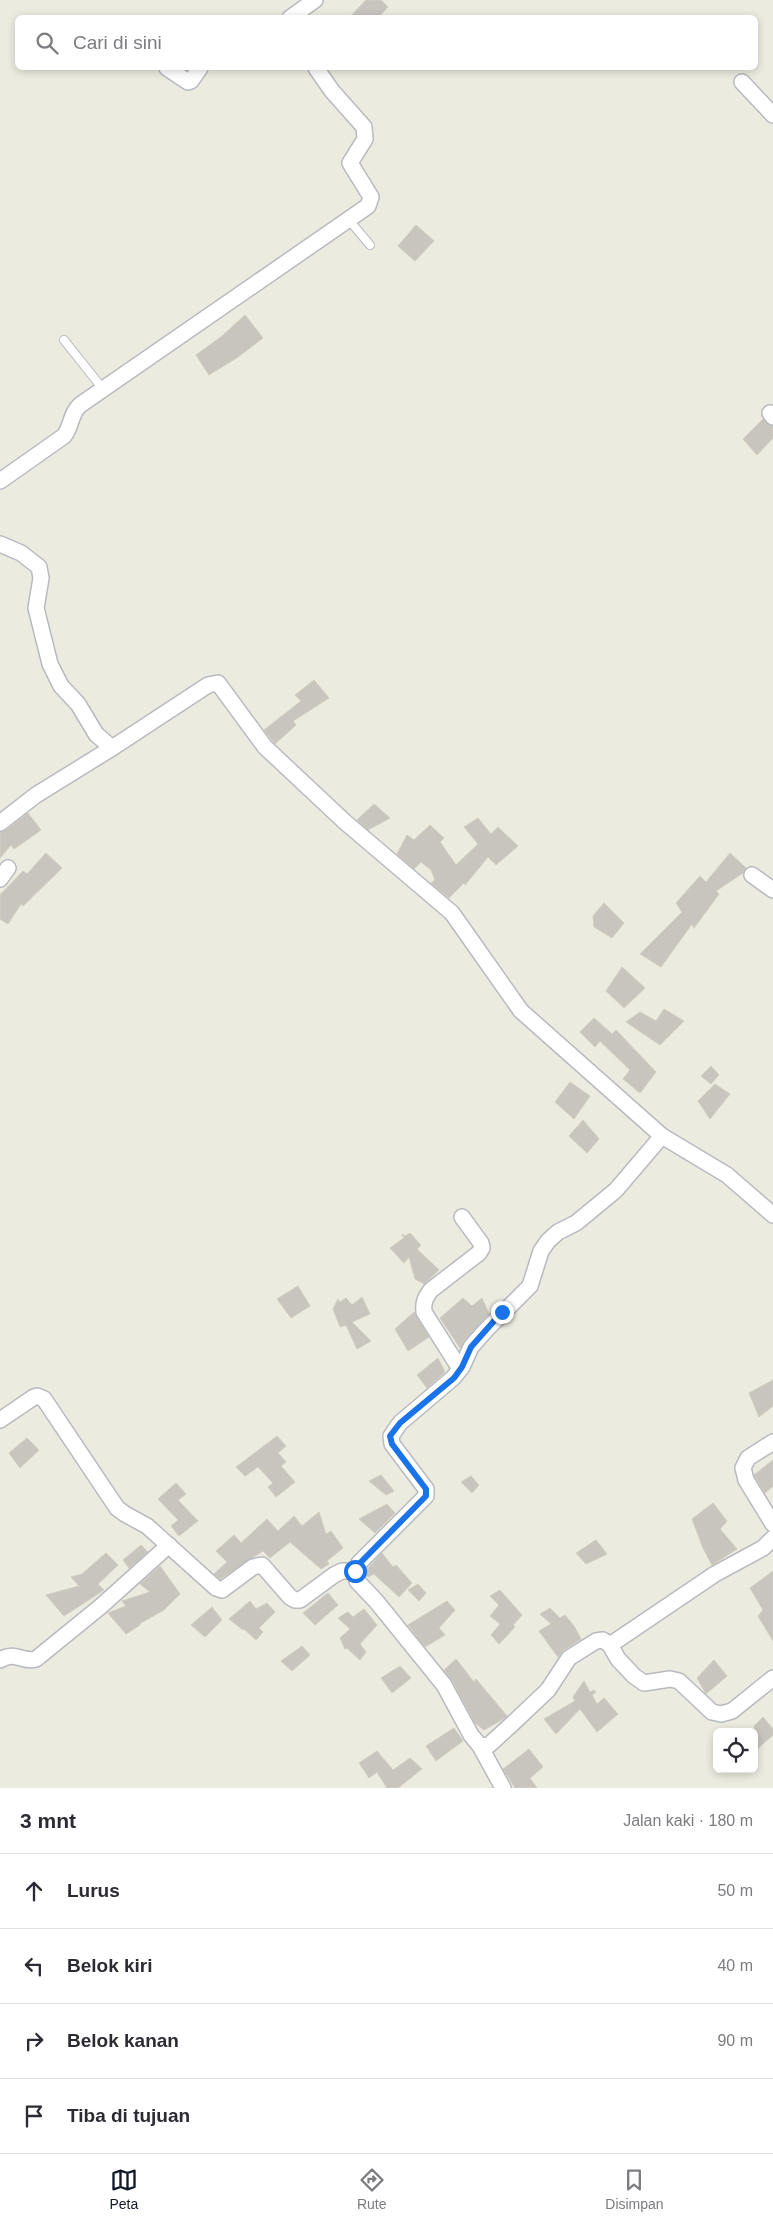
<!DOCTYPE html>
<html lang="id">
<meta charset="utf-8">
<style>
:root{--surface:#fff;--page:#f7f7f7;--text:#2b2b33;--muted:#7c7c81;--line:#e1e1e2;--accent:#111827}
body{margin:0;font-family:Helvetica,sans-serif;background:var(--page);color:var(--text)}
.controls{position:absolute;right:15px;bottom:15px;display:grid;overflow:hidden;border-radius:8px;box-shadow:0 2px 8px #0003}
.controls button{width:45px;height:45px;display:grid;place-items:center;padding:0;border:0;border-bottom:1px solid var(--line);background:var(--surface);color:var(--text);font:25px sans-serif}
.stop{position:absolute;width:15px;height:15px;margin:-11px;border:4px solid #1a73e8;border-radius:50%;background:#fff}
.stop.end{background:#1a73e8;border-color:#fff;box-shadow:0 1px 5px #0008}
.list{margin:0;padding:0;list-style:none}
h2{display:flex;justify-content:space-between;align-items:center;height:65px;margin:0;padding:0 20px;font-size:21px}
h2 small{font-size:16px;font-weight:400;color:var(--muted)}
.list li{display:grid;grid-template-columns:32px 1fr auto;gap:15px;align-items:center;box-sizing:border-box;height:75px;padding:0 20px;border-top:1px solid var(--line)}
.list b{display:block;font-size:19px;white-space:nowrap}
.list em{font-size:16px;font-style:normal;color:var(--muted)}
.icon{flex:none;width:28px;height:28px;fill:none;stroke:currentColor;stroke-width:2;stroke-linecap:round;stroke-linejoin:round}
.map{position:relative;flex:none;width:773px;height:1788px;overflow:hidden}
.search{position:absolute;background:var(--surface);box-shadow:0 2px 8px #0003;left:15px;right:15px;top:15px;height:55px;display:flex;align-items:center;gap:12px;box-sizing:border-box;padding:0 18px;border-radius:8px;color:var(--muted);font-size:19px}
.sheet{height:365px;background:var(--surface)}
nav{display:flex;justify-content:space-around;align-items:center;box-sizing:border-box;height:70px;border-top:1px solid var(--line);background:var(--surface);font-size:14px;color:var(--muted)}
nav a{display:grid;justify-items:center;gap:2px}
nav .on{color:var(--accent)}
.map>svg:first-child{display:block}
</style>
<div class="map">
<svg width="773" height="1788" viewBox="0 0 773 1788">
<rect width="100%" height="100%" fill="#ecebe0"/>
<g fill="#c7c5bd" stroke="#d1cdbf">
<polygon points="366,0 381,0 388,7 378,18 349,18"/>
<polygon points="416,225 434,241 415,261 398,246"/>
<polygon points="245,315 263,338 238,357 209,375 196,355 222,336"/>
<polygon points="763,419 769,425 773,426 773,438 757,455 743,439"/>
<polygon points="314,680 329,698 293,721 296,725 275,744 264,730 301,701 295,695"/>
<polygon points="374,804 390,818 368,830 357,820"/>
<polygon points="28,813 41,830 14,849 11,845 0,858 0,832 6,830"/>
<polygon points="478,818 491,834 498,827 518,846 496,865 488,857 465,885 464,883 449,898 431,883 435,880 431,870 421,862 414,869 397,854 407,835 414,840 430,825 444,838 440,842 456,865 478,844 464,827"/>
<polygon points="46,853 62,868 23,906 21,904 8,924 0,919 0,895 23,871 27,874"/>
<polygon points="730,853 746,868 743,873 716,891 719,894 694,928 692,924 661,967 640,954 682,912 676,903 700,876 706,882"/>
<polygon points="604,903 624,923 612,938 594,927 593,916"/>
<polygon points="622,967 645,988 624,1008 606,991"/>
<polygon points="664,1009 684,1021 660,1045 626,1022 640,1012 656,1021"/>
<polygon points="594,1018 612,1034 616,1030 656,1072 640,1093 623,1079 630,1070 600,1041 595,1047 580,1032"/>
<polygon points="711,1066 719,1075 711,1084 701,1076"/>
<polygon points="570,1082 590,1096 574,1119 555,1102"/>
<polygon points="715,1084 730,1094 710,1119 698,1101"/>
<polygon points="583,1120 599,1139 587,1153 569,1136"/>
<polygon points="410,1233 421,1245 417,1249 439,1270 424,1284 415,1279 409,1257 404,1263 390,1248 404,1238 402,1234 405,1236"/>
<polygon points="298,1286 310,1306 291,1318 277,1299"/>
<polygon points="362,1297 370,1314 352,1322 371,1341 357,1349 346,1325 340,1327 333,1309 338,1299 340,1302 346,1298 352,1305"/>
<polygon points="463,1298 472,1306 482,1298 489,1314 464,1341 460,1348 440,1318"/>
<polygon points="414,1312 429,1337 408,1351 395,1329"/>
<polygon points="438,1358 445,1372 427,1388 417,1375"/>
<polygon points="773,1380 773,1406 759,1417 749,1393"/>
<polygon points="277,1436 286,1446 278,1453 286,1462 281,1466 295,1482 276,1497 268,1487 273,1483 258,1467 245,1476 236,1467"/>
<polygon points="27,1438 39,1450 20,1468 9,1453"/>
<polygon points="773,1460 773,1486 765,1493 754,1475"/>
<polygon points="381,1475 394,1491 386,1495 369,1481"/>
<polygon points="471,1476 479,1485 472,1493 461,1482"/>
<polygon points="176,1483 186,1494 178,1500 198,1521 179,1536 171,1526 178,1520 158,1499"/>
<polygon points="713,1503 727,1521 720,1529 737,1549 712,1565 703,1548 692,1519"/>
<polygon points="387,1504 395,1513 375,1533 359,1519"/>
<polygon points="319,1512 326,1534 331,1531 343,1548 327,1561 329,1564 321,1569 290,1542 270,1558 263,1551 220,1579 214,1574 227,1562 216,1551 234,1535 241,1543 267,1519 278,1531 294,1516 302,1526"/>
<polygon points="596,1540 607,1554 586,1564 576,1553"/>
<polygon points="141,1545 148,1552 129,1568 123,1560"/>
<polygon points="106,1553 118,1565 98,1584 104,1590 64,1616 46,1595 79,1586 71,1577 82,1574"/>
<polygon points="382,1553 393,1567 396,1565 412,1583 399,1597 374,1574 368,1577 365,1575 367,1569"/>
<polygon points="160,1566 180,1594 164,1610 139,1624 140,1625 126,1634 108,1613 126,1606 122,1601 150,1592 140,1584"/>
<polygon points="773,1571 773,1641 758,1616 763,1610 750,1588"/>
<polygon points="418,1584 426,1593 419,1601 408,1590"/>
<polygon points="500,1590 522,1615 513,1625 515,1627 499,1644 491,1635 500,1624 490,1616 499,1605 490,1596"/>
<polygon points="328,1593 338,1605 315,1625 303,1613"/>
<polygon points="250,1601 256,1609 267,1603 275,1612 259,1628 263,1632 256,1640 244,1629 243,1630 229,1619"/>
<polygon points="447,1601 455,1610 439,1628 445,1635 425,1647 408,1625"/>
<polygon points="212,1607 222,1620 205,1637 191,1625"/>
<polygon points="550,1608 560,1618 565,1615 574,1626 581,1639 564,1650 558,1657 539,1631 551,1624 540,1614"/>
<polygon points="364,1609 377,1625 360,1644 366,1652 360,1660 347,1648 345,1649 340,1638 350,1629 338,1618 348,1612 353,1617"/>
<polygon points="302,1646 310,1655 292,1671 281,1661"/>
<polygon points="456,1659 474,1682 476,1679 497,1704 507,1716 505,1718 484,1730 475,1723 452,1680 444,1670"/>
<polygon points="714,1660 727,1676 706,1694 697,1678"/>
<polygon points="400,1666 411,1678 392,1693 381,1678"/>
<polygon points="584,1681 590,1692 594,1690 596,1692 592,1695 597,1704 604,1698 618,1714 597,1732 580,1709 556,1734 544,1719 575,1701 573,1697"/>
<polygon points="763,1717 773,1729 773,1735 754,1752 754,1726"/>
<polygon points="454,1728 463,1741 436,1761 426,1746"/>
<polygon points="529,1749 543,1767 530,1778 537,1788 515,1788 503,1769"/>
<polygon points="377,1751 393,1770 410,1758 422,1769 398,1788 387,1788 377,1772 369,1778 359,1763"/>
</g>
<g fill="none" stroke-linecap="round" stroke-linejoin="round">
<defs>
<g id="service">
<polyline points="349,220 370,245"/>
<polyline points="64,340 103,389"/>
</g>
<g id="minor">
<polyline points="290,18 315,0"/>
<polyline points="167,68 188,82 191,81 200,68"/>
<polyline points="742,82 773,115"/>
<polyline points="770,413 773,417"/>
<path d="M0,481L64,436C72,426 70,414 80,405L368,206L371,197L350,163L365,139L364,127L332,91L316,68"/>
<polyline points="0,544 21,553 39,567 41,578 36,608 50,664 61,686 78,704 96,734 112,748"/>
<polyline points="0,823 36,795 112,748 208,685 218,683 265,747 345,822 452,913 521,1011 662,1136 727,1175 773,1215"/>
<polyline points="752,875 773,890"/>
<polyline points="0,879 8,868"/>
<polyline points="662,1136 616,1190 576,1223 558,1232 548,1241 541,1251 530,1286 486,1330 471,1347 462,1367 453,1378 400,1423 391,1436 392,1444 426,1489 426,1496 359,1563 355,1571 357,1581 376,1601 444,1685 471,1735 480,1746 489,1745 512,1724 548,1690 569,1658 596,1641 603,1640 610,1645 618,1659 634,1676 644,1683 670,1679 679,1681 712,1712 721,1714 732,1711 773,1678"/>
<path d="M460,1369L424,1312C423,1302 425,1298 431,1290L479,1253L482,1248L481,1243L462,1217"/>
<polyline points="0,1420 34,1397 37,1396 44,1399 117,1508 125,1514 147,1526 216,1588 222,1590 253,1567 262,1565 290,1597 295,1600 300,1600 334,1575 342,1571 355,1571"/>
<polyline points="773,1442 748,1458 743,1468 746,1480 773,1524"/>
<polyline points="610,1645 715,1574 763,1548 773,1538"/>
<path d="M0,1660C16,1650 21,1663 36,1659L100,1607L169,1545"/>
<polyline points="480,1746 503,1788"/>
</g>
</defs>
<use href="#service" stroke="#b8bac0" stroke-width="10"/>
<use href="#minor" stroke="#b8bac0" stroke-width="18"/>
<use href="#service" stroke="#fff" stroke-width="8"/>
<use href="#minor" stroke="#fff" stroke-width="15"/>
</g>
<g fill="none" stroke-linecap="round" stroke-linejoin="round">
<polyline stroke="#1a73e8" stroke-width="6" points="355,1571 359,1564 426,1496 426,1489 392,1444 390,1436 400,1423 454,1378 462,1367 471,1347 502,1312"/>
</g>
</svg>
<div class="controls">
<button><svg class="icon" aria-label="locate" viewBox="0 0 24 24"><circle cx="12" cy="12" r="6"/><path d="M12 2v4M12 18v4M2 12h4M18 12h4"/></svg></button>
</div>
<div class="stop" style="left:355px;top:1571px"></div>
<div class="stop end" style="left:502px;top:1312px"></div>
<div class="search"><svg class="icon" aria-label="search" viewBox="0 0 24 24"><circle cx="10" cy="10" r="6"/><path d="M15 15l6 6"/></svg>Cari di sini</div>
</div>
<section class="sheet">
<h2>3 mnt<small>Jalan kaki · 180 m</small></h2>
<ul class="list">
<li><svg class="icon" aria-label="ahead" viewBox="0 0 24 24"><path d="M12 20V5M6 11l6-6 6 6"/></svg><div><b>Lurus</b></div><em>50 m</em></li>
<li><svg class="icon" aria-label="left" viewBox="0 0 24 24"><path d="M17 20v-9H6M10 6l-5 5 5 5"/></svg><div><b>Belok kiri</b></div><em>40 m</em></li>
<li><svg class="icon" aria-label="right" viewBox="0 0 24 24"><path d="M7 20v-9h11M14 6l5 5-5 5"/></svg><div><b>Belok kanan</b></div><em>90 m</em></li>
<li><svg class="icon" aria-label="arrive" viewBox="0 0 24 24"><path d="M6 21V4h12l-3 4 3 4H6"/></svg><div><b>Tiba di tujuan</b></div></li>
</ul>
</section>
<nav>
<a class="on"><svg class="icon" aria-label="map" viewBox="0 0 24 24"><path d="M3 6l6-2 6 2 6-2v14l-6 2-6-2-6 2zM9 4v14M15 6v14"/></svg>Peta</a>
<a><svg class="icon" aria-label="directions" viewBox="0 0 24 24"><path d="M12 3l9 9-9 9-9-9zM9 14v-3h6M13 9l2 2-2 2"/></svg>Rute</a>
<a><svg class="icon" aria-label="saved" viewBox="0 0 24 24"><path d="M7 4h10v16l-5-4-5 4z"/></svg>Disimpan</a>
</nav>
